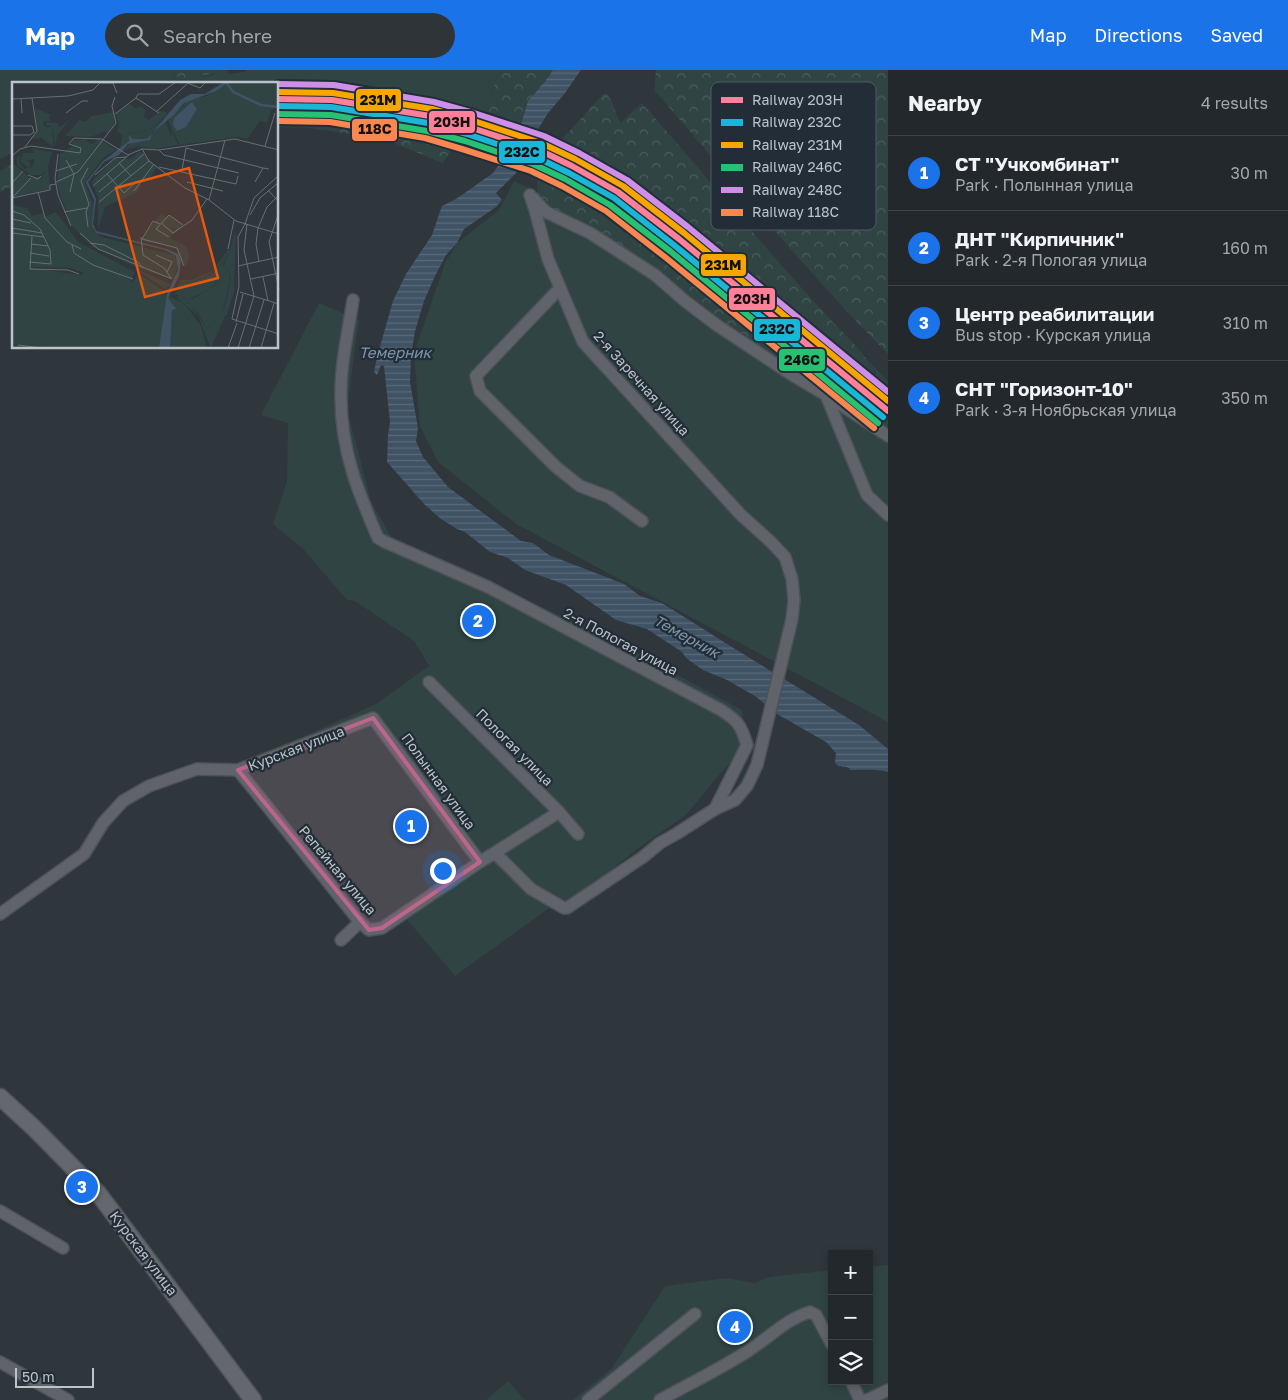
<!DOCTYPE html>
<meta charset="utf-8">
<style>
:root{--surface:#23282d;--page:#2f3439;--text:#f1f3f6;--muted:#a3a6aa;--line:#404449;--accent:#1a73e8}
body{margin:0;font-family:"Golos Text",sans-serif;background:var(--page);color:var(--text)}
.controls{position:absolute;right:15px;bottom:15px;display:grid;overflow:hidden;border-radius:0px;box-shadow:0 2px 8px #0003}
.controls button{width:45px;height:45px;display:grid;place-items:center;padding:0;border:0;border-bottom:1px solid var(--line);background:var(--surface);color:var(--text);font:25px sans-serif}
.scale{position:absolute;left:15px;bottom:12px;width:79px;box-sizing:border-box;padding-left:5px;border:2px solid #bbc3cb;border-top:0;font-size:14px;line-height:18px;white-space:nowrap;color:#bbc3cb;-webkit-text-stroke:4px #232d37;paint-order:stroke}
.you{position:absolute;left:442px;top:800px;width:18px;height:18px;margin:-12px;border:4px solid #fff;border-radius:50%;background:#1a73e8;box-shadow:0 0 0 8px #1a73e833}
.badge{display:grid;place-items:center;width:32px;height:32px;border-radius:50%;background:var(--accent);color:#fff;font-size:16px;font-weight:700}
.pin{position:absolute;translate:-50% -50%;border:2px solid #fff;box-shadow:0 1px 5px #0006}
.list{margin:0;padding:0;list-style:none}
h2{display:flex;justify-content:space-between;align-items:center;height:65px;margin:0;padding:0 20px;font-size:21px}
h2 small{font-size:16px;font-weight:400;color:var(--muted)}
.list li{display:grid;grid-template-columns:32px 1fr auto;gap:15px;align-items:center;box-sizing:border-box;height:75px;padding:0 20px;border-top:1px solid var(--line)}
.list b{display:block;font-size:19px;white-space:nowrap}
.list p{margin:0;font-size:16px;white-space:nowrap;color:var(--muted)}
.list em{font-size:16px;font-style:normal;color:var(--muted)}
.icon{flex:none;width:28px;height:28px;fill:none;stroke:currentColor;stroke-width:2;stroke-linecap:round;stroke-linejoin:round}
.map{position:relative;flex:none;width:888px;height:1330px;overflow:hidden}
header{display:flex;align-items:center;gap:30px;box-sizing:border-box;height:70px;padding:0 25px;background:var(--accent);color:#fff}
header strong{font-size:24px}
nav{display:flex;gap:28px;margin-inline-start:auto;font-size:18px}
.search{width:350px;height:45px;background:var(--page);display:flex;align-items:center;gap:12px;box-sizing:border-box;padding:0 18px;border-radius:28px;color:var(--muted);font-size:19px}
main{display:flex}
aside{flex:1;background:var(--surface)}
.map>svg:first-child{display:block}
</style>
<header>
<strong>Map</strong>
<div class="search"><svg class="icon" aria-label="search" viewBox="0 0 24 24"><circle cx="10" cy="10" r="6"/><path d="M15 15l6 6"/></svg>Search here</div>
<nav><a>Map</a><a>Directions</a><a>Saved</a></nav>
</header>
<main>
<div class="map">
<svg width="888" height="1330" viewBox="0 0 888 1330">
<defs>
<pattern id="forest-crowns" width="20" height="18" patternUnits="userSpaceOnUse" patternTransform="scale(1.25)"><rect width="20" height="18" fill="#2f4443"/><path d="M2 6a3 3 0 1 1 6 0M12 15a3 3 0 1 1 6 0" fill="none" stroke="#4b5d5d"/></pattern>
<pattern id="water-rules" width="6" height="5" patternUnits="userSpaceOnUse" patternTransform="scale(1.25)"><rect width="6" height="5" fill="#3f5365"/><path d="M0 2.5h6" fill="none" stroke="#596a7a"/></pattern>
</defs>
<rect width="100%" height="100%" fill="#2f363c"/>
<g fill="#2f4443">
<polygon points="0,0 169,0 175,6 209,6 225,0 227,0 229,4 244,2 246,0 502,0 496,9 491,24 479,47 478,55 406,33 356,26 308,22 278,21 278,14 14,14 14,82 0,89"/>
<polygon points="514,111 606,152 888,365 888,652 516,454 438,392 420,357 414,283 445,193 457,173 499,140"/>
<polygon points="319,233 359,250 347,339 371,431 391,467 619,573 742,640 747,679 725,698 686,745 637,779 566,837 559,831 455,906 404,846 371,866 241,694 376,634 429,596 414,571 355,531 347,530 303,479 273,454 287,411 288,353 261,345"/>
<polygon points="867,289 888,311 888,335 857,307 865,312 876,303"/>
<polygon points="888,1195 888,1330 573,1330 612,1298 665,1216 726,1208 755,1213 769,1207 832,1200 832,1311 869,1311 869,1197"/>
<polygon points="508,1311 525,1330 486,1330"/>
</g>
<g fill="url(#forest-crowns)">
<path d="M169,0H225C218,3 213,4 206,5C190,6 184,15 169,0Z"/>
<polygon points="502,0 553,0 544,13 528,31 522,51 515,67 478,55 479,47 491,24 496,9"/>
<path d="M656,0H888V284C805,201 731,108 654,20Z"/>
<path d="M605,23C612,27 615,44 621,52L642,33C706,105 766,181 832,251C844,264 874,291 876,308C870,315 864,312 857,307L768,232L671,155L620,118L574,91L552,81L556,75L577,53L602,25Z"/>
<polygon points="310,32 367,39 421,49 464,60 443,93 384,69 310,58 278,57 278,33"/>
<path d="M549,90L615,126L730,217L770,251L888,348V364L547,136C531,119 536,107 549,90Z"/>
<polygon points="14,93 14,115 0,122 0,101"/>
</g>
<path fill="url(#water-rules)" d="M553,0H581L565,23L548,43L535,64L532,63L523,78L522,97L496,123L502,130L496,137L464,159L457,173L446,185L435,206L424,231L415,261L411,286L410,312L418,358L416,371L423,387L448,417L521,471L533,473L549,485L624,514L640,526L662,533L727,574L859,655L888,679V702C876,699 866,700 854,700C846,700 853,699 846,697C840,696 839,697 835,693L836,683L826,672L777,644L755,626L727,610L703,600L686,588L682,582L647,559L616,550L566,515L525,500L508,488L490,482L465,462L457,459L441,449L425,435L387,392L388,365L390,352L384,296L381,295L377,305L374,302L377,287L393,231L406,204L432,165L442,136L456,129L493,103L508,82L522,51L528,31L544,13Z"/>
<polygon fill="#2f363c" points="513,66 530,72 525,80 509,75"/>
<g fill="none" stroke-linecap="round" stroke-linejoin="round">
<defs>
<g id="street">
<polyline points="533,128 546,142 590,163 655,205 685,231 718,256 792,305 826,325 888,366"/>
<polyline points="560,218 476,306 480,321 556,397 580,416 609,427 642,451"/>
<path d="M353,230C348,263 340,296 341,329C341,380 358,422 378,468L385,472L488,517L721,640C738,651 741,655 747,675L715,739"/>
<polyline points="826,325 867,425 888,445"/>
<polyline points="429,612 559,742 578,764"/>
<polyline points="238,700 360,852 369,860 382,858 480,792 559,742"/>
<polyline points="495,783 531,819 564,838 567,838 643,787 660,773 676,764 715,739 735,730 747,716 757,695 792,549 794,530 792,509 785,487 771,472 741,445 583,272 548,189 535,140 530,125"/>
<polyline points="0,844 84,784 103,753 123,731 149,716 197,699 238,700 373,648 480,792"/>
<polyline points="341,870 360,852"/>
<polyline points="0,1141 63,1178"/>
<polyline points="0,1292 68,1330"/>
<polyline points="851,1311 860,1330"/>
<polyline points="588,1330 695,1244"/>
<path d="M660,1330C689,1314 720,1299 748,1281C769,1268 786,1249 810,1242L816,1245L832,1275"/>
<polyline points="867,1330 888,1320"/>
</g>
<polyline id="secondary" points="0,1027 35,1059 98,1123 253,1330"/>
</defs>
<use href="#street" stroke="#4d5257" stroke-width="14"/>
<use href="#secondary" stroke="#4d5257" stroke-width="19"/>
<use href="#street" stroke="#60646a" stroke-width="11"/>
<use href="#secondary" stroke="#64686e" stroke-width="16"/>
<defs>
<polyline id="rail-1" points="278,29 332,30 430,46 469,57 539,80 572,96 618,122 679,169 888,341"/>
<polyline id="rail-2" points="278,36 331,37 428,53 467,64 536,87 569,103 614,128 674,175 883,347"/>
<polyline id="rail-3" points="278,22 333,23 432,39 471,50 541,73 575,89 623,116 684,163 888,331"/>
<polyline id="rail-4" points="278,44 331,45 427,61 465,71 533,94 565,109 610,135 670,181 878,353"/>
<polyline id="rail-5" points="278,14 334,15 434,32 474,43 544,66 579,83 627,110 688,157 888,322"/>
<polyline id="rail-6" points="278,51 330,52 425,68 462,79 531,101 562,116 606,141 665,187 874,358"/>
</defs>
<use href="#rail-1" stroke="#232d37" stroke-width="10"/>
<use href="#rail-2" stroke="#232d37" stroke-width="10"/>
<use href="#rail-3" stroke="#232d37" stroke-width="10"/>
<use href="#rail-4" stroke="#232d37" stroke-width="10"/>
<use href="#rail-5" stroke="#232d37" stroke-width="10"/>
<use href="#rail-6" stroke="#232d37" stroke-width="10"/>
<use href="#rail-1" stroke="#ff8098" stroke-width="6"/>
<use href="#rail-2" stroke="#1ab6d8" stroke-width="6"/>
<use href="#rail-3" stroke="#f7a600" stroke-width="6"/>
<use href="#rail-4" stroke="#26c172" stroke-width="6"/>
<use href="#rail-5" stroke="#ce8fe9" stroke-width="6"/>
<use href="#rail-6" stroke="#f88751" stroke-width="6"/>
</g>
<path fill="#bf658d" fill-opacity="0.2" stroke="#bf658d" stroke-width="4" stroke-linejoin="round" d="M373,648L480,792L382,858L369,860L238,700Z"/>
<g text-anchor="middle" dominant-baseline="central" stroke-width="4.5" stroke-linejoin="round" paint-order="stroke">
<g font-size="14" fill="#bbc3cb" stroke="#232d37">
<text transform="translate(642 313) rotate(48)">2-я Заречная улица</text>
<text transform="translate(621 571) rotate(28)">2-я Пологая улица</text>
<text transform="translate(515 677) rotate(45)">Пологая улица</text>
<text transform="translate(296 678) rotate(-21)">Курская улица</text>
<text transform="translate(439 711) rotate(54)">Полынная улица</text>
<text transform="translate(338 800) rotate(50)">Репейная улица</text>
<text transform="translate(144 1183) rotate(53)">Курская улица</text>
</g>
<g font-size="15" font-style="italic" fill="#7f96ab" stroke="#232d37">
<text x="395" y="282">Темерник</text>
<text transform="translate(687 566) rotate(29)">Темерник</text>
</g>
</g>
<g transform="translate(12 12)">
<rect width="266" height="266" fill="#2f363c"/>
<path d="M40,47L42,65L30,56L20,57L25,49ZM72,57L80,62L87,57L104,68L92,75L73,100L81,123V148L89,155L162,173L166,181L162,198L128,187L81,165L59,143L45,103L48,72ZM19,66L40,70L36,85L38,107L0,115V80L18,96L29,95L35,88L29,93H19L5,83V75L15,67L8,73L7,80L12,87L20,85L23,77L16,78L19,83L16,86L8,79L11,71H22ZM128,69L145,85L136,99L132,97L125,110L93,125L86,147V115L80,99L102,77H118ZM0,123L15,126L20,134L31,131L32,135L44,130L66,160L123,190L118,201L125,197L169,220L175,225L193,266H0V263H7L0,262ZM13,185L58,186L72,191L69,193ZM149,131L154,135L157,133L171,144L158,156L174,164L177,173L175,183H171L164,166L131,159V154ZM224,147L222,210L215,233L211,232L219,197L216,188L221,169L218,168ZM215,174L211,183L215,190L197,208L177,217L158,211H164L166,202L185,199L199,193Z" fill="#2f4443" fill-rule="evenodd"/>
<path d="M218,0H266V25L259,28L255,41L248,39L235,57L225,55L168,63L156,39L159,36L176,18L194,14ZM118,22L123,26L129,24L134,29L132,34L136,38L148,29L155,30L154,34L137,48L110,53L105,50L107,42L104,32ZM23,26L40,33L37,35L39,39H32L31,43L35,45H40L34,43V40L46,41L47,46L58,37L45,54L43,65L41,48L25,49ZM102,30V42L95,52L93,49L79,55L53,54L67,38L73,40L79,34ZM158,44L166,63L142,67L126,64L110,69L120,63L160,53ZM70,58L84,65L77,75L61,63L60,59ZM216,168L221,169L220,184L215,190L211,186L217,170L209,182L195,194L180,200L167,201L168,198H179L200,189ZM17,188L11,234L0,232H7L13,189ZM47,190L61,194L55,201L48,200L53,202L49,206L45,200ZM128,190L129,189L159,202L153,207ZM126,191L154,211L150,236L146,244L134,251L136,266H72L76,251L90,257L93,252L78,247L98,245ZM216,204L211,231L214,232L199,266L186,234L164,215L168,213L180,224L195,247L203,241ZM175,225L189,244L195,266H165L167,253L181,248L173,229ZM64,228H72L71,241L54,240L57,231ZM9,235L37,238L39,265L44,266L0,262V256L2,261H6ZM11,243L37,249L36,264L8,261Z" fill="#2f4443" fill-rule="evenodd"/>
<path d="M151,37L135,57H121L117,53L118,58L108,68L110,53L137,48ZM153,39L160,55L113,66L119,61L138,58L140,51ZM217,189L218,200L213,218L203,241L195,247L186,231L170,214L180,217L197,208Z" fill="#2f4443"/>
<path d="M212,0H217L204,9L172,21L162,33L140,51L138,58L116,62L107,73L92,80L76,100L84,117L81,142L84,149L155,167L166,172L169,179L167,194L156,216L164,227L160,228L158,266H147L155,212L166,188L164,174L153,168L84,151L80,144L82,118L74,100L91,79L117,59V53L121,57H135L168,18L179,12H193ZM180,20L185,27L174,45L165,49L161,43L162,36Z" fill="#3f5365"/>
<path fill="none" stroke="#3f5365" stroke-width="2.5" d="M214,0L221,10L249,23L267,25"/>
<path fill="none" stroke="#676e75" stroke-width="1" d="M173,0L188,6L194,0M89,1H101L105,11M9,16L10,31M124,16L126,12H147L164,0M0,17L56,14L81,8L89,0M145,29L175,2M54,31L70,19H76M103,32L124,16L147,31M0,44H20L22,50L18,53M0,53H18M213,58L197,118L224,139L267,152M253,64L263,31M13,65L25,49L20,16M174,66L251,86M130,67L137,79L173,106L197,118M147,68L152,73L227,91M46,72L43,97L46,113L59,144M0,74L8,67L19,64L68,71L69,66L57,62L62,56L90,57L116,73L130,67L147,68L223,57L267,68M54,78L62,92L58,110M107,81L119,94M147,85L224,102L226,94M170,88L174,66M44,89L65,82M95,92L112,111L123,101M16,93L26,97L29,94M83,93L103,76L114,75M44,100L66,90L104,41L100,24L103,15M175,100L211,109M243,100L251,86L257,87M0,101L11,89M81,104L118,72M256,108L267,120M122,109L142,82M26,110L33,136L55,160L69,167M87,110L132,72M1,115L19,96M0,116L38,108V103L44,102M87,120L137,79M0,129L12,133L28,147L38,168L39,182L17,180M52,130L75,126M267,130L257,160L267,208M238,133L248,116L267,100M0,137L19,141M149,141L161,151L180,138L195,117M148,142L141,139L130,157L165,166L172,184M233,142L226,155L227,204L220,237L267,252M233,142L242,116L267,93M76,145L74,130L77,122L69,99L76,86M0,146L30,151M144,147L157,133L171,143M144,147L157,155M0,151L32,155M68,151L86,167L160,197M20,154L18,187L56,188L67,192M129,155L131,173L152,186L159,196M78,161L92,163L126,180L131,186M19,162L36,164M60,163L62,171L81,183L121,197M216,167L222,138M18,171L37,174M144,173L160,180L155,190M247,180L244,162L246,146L255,125L267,113M226,184L267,175M251,195L256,219M239,197L267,191M228,210L267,222M224,240L231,212M6,263L29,266M216,266L225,241M226,266L242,214L232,168L235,142M237,266L252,218M249,266L262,221"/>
<path fill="#e8590c" fill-opacity="0.15" stroke="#e8590c" stroke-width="2.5" d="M177,86L206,196L133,215L104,106Z"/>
<rect width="266" height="266" fill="none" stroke="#bbc3cb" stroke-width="2.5"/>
</g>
<rect x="711" y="12" width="165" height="148" rx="8" fill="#232d37" stroke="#515a63" stroke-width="1"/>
<rect x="721" y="27" width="22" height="6" fill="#ff8098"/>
<rect x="721" y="49" width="22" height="7" fill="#1ab6d8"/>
<rect x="721" y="72" width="22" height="6" fill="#f7a600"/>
<rect x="721" y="94" width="22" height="7" fill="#26c172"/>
<rect x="721" y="117" width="22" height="6" fill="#ce8fe9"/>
<rect x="721" y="139" width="22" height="7" fill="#f88751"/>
<g font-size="14" fill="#bbc3cb">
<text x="752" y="35">Railway 203Н</text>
<text x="752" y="57">Railway 232C</text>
<text x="752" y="80">Railway 231М</text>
<text x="752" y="102">Railway 246С</text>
<text x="752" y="125">Railway 248С</text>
<text x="752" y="147">Railway 118С</text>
</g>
<g stroke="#232d37" stroke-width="2">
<rect x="355" y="18" width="47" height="24" rx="5" fill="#f7a600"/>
<rect x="428" y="40" width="48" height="24" rx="5" fill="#ff8098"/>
<rect x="351" y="48" width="47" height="24" rx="5" fill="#f88751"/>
<rect x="498" y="70" width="48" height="24" rx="5" fill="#1ab6d8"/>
<rect x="700" y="183" width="47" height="24" rx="5" fill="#f7a600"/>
<rect x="728" y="217" width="48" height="24" rx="5" fill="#ff8098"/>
<rect x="753" y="248" width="48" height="24" rx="5" fill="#1ab6d8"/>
<rect x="778" y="278" width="48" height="24" rx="5" fill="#26c172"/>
</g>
<g font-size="14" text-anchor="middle" font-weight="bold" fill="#111">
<text x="378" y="35">231М</text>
<text x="452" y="57">203Н</text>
<text x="375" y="64">118С</text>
<text x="522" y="87">232C</text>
<text x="723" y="200">231М</text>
<text x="752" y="234">203Н</text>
<text x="777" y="264">232C</text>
<text x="802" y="295">246С</text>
</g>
</svg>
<div class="controls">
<button>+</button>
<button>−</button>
<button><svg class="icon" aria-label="layers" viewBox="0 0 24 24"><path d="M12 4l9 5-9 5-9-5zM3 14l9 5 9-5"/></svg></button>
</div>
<div class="scale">50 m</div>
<div class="you"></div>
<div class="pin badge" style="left:411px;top:756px">1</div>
<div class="pin badge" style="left:478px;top:551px">2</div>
<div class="pin badge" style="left:82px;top:1117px">3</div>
<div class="pin badge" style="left:735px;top:1257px">4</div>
</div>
<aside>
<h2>Nearby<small>4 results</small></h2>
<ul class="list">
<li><span class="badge">1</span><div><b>СТ &quot;Учкомбинат&quot;</b><p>Park · Полынная улица</p></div><em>30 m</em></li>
<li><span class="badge">2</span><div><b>ДНТ &quot;Кирпичник&quot;</b><p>Park · 2-я Пологая улица</p></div><em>160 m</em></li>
<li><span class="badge">3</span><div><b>Центр реабилитации</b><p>Bus stop · Курская улица</p></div><em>310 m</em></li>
<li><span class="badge">4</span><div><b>СНТ &quot;Горизонт-10&quot;</b><p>Park · 3-я Ноябрьская улица</p></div><em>350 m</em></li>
</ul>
</aside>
</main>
